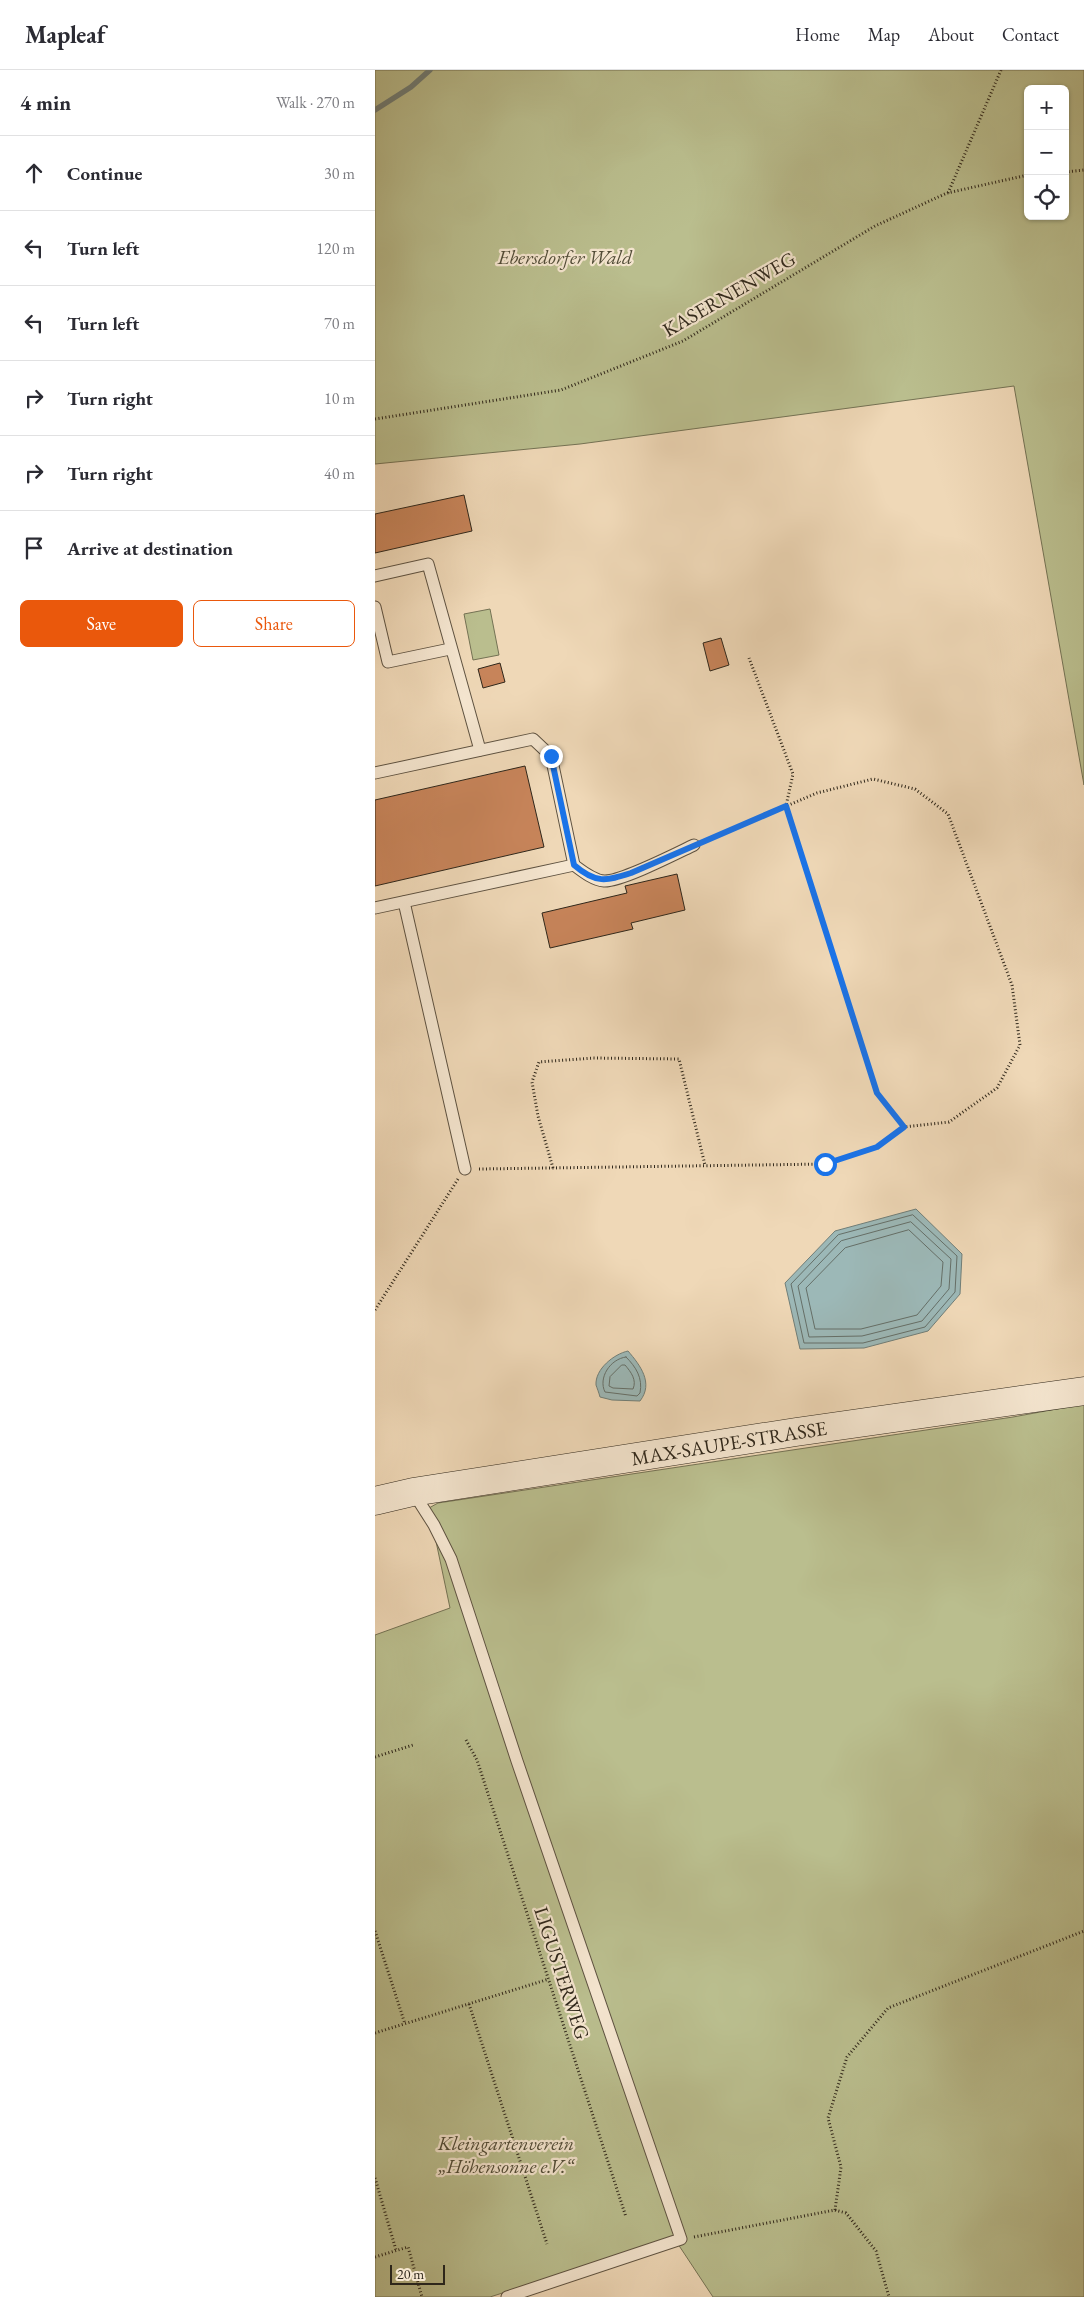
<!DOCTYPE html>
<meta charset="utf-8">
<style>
:root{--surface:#fff;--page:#f2f2f3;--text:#2b2b33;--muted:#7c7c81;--line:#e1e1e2;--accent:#ea580c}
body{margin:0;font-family:"EB Garamond",serif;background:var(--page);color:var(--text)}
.controls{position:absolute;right:15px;top:15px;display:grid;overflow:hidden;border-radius:8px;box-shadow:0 1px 4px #0004}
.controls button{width:45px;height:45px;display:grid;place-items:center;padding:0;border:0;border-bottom:1px solid var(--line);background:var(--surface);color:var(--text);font:25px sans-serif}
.scale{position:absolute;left:15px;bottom:12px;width:55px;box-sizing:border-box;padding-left:5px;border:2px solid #2e261a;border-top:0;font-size:14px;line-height:18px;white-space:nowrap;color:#2e261a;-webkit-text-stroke:4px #f5e6d0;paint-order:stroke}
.stop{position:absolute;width:15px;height:15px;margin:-11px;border:4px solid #1a73e8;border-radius:50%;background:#fff}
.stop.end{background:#1a73e8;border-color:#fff;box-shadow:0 1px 5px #0008}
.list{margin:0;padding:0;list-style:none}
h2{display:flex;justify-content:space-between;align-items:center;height:65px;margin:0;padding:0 20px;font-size:21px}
h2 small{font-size:16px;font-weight:400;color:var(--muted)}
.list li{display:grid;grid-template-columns:32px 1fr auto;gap:15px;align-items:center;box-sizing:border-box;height:75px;padding:0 20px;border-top:1px solid var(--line)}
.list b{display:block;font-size:19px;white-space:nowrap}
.list em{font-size:16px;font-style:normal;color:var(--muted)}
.actions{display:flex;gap:10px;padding:15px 20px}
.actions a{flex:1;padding:11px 0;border:1px solid var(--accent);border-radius:8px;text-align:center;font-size:18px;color:var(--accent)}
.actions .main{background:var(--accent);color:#fff}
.icon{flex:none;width:28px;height:28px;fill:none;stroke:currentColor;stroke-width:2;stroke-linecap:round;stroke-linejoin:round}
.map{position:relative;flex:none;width:709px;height:2227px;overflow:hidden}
header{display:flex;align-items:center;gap:30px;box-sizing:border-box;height:70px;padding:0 25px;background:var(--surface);border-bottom:1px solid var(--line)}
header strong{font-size:24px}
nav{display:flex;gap:28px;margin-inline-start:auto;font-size:18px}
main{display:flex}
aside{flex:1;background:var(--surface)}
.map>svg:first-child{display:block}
</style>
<header>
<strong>Mapleaf</strong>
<nav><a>Home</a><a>Map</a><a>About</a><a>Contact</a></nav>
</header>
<main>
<aside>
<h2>4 min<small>Walk · 270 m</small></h2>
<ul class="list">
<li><svg class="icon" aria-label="ahead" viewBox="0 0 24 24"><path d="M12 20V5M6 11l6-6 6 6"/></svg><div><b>Continue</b></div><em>30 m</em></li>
<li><svg class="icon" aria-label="left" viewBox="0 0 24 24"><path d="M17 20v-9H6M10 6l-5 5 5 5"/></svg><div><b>Turn left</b></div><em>120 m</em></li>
<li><svg class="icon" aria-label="left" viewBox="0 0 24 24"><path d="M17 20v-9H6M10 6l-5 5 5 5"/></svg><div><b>Turn left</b></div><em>70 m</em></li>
<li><svg class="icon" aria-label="right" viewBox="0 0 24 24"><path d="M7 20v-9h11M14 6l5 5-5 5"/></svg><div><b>Turn right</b></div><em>10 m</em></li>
<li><svg class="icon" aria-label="right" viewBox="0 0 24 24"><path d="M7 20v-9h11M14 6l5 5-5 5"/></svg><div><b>Turn right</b></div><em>40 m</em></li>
<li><svg class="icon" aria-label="arrive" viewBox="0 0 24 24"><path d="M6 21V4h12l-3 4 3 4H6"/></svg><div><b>Arrive at destination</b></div></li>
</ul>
<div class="actions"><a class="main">Save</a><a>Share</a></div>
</aside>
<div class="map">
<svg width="709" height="2227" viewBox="0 0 709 2227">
<rect width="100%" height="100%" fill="#efd8b7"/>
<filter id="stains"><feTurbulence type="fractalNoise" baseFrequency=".004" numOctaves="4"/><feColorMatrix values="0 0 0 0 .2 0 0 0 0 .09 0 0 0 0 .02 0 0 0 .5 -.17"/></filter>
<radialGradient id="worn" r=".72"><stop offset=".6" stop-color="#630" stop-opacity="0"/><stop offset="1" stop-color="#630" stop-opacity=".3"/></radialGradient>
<g fill="#babe8e" stroke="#747254" fill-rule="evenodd">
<path d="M0,0H709V715L639,316L205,374L0,394ZM653,19H690V146H653Z"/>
<polygon points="115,539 124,585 98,590 89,544"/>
<polygon points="709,1334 709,2227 338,2227 299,2168 115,2227 0,2227 0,1565 75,1538 54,1438 63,1433 638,1347"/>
</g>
<g fill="#9cb8b7" stroke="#707e78">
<polygon points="541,1139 587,1184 585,1224 553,1261 489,1278 425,1279 410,1213 460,1161"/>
<path d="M253,1281C265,1295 279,1313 265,1331L237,1330L225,1327C224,1323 222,1318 221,1315C220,1299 239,1284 253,1281Z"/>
</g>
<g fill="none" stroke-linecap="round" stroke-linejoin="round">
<g stroke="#656f68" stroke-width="1">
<polygon points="538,1145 582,1186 580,1222 550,1257 488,1273 429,1273 416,1214 463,1165"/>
<polygon points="536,1152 576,1189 574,1219 547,1251 487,1266 434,1267 423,1216 466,1171"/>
<polygon points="534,1160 568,1192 566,1216 542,1245 486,1259 440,1259 431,1218 470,1178"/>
<path d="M251,1287C261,1297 268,1308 265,1323L262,1326L230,1322C223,1308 235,1289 251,1287Z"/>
<path d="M247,1295H250C256,1302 262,1310 258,1319L238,1318L234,1316L235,1307Z"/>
</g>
<polyline stroke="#707e78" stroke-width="5.5" points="0,40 36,17 55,0"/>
</g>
<g fill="#c7845a" stroke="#2e261a">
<polygon points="89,425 97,461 0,483 0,444"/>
<polygon points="346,568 354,595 335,601 328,573"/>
<polygon points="125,593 130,612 108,618 103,599"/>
<polygon points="150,696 169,777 0,816 0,730"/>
<polygon points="302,804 310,840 256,853 258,859 175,878 167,843 252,823 250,816"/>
</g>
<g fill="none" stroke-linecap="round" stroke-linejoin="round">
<defs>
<g id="lane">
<polyline points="0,506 53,494 105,680"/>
<polyline points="0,537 13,592 75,579"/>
<polyline points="0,703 158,669 176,686 199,795 0,838"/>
<path d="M199,795C207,801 218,810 229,811C246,812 302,783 319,775"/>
<polyline points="29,832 90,1099"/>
<polyline points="38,1422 59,1455 76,1489 142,1691 306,2169 132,2227"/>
</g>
<polyline id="secondary" points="0,1431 38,1422 421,1362 709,1321"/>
</defs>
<use href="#lane" stroke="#5e5241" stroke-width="13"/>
<use href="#secondary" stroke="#2e261a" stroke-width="29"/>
<g stroke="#2e261a" stroke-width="3" stroke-dasharray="1 2.5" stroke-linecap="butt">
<polyline points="690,102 709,100"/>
<polyline points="573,123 626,0"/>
<polyline points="0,349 186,320 308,271 500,156 572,123 653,105"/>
<polyline points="332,770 442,723 498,709 540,719 573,744 637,915 645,975 622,1018 574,1052 529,1057 502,1023 411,736 418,704 374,588"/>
<polyline points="178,1098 163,1046 157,1012 164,992 218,988 304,989 330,1095"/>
<polyline points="104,1099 450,1094 502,1077 529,1057"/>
<polyline points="0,1240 83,1109"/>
<polyline points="91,1670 102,1690 251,2147"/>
<polyline points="0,1687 38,1675"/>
<polyline points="0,1861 30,1954"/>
<polyline points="94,1934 172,2174"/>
<polyline points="0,1963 174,1909"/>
<polyline points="0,2108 21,2180"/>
<polyline points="460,2140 471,2143 501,2181 514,2227"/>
<polyline points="319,2167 460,2140 466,2097 453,2048 472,1987 513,1938 709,1861"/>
<polyline points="0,2187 33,2177 47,2227"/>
</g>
<use href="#lane" stroke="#f5e6d0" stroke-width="11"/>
<use href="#secondary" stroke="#f5e6d0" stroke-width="28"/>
</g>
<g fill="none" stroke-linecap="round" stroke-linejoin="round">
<path stroke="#1a73e8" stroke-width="6" d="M176,686L199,795C221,814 231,811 256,803L411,736L502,1023L529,1057L502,1077L450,1094"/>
</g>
<g text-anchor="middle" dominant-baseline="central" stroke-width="4.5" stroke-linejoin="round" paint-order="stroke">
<g font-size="20" font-style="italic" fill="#514c37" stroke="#f5e6d0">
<text x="190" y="187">Ebersdorfer Wald</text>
<text x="131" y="2073">Kleingartenverein<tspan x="131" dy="23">„Höhensonne e.V.“</tspan></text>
</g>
<g font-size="20" fill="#2e261a" stroke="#f5e6d0">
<text transform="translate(354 224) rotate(-30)">KASERNENWEG</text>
<text transform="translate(354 1373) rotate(-9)">MAX-SAUPE-STRASSE</text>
<text transform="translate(187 1903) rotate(72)">LIGUSTERWEG</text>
</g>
</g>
<rect width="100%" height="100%" filter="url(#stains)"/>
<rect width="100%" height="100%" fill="url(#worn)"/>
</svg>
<div class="controls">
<button>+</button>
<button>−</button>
<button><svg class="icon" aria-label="locate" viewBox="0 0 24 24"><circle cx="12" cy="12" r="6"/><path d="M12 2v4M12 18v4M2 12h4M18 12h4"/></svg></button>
</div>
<div class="scale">20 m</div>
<div class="stop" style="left:450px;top:1094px"></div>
<div class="stop end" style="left:176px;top:686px"></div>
</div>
</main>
